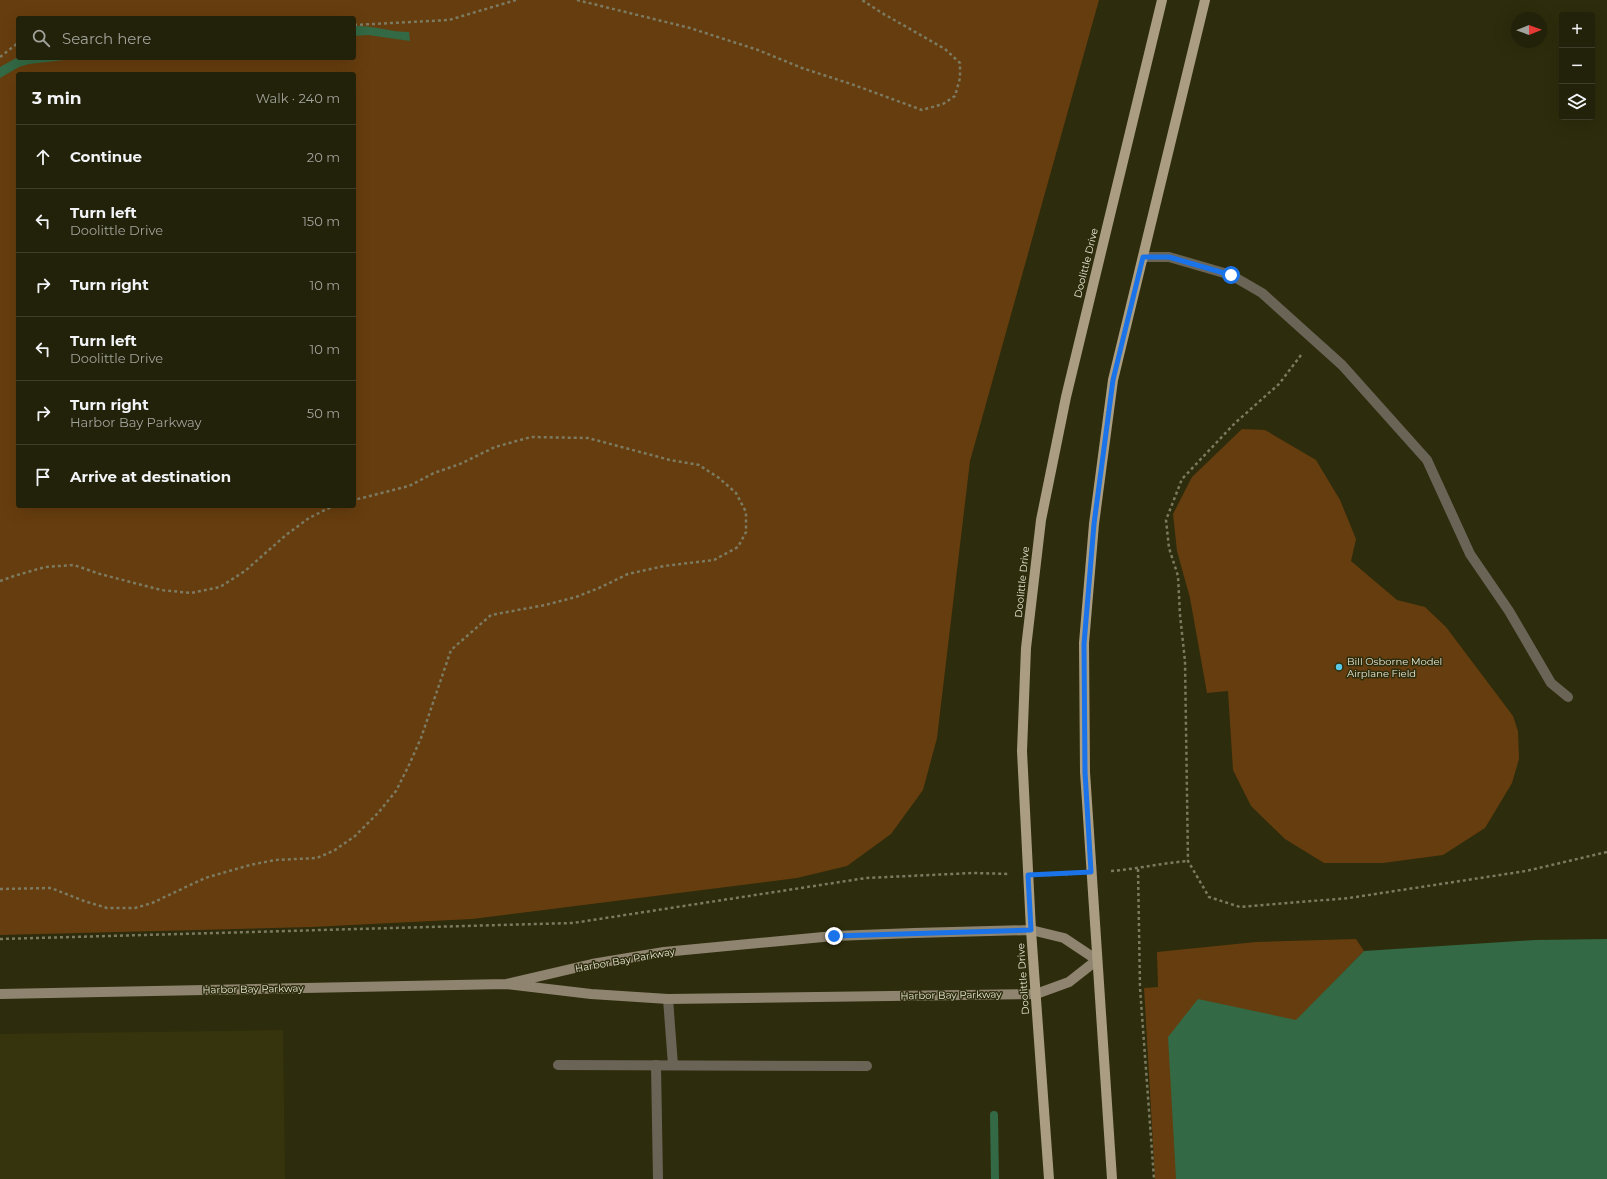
<!DOCTYPE html>
<meta charset="utf-8">
<style>
:root{--surface:#222109;--page:#2a2912;--text:#f1f3f6;--muted:#a2a39c;--line:#3f3e2a}
body{margin:0;font-family:Montserrat,sans-serif;background:var(--page);color:var(--text)}
.controls{position:absolute;right:12px;top:12px;display:grid;overflow:hidden;border-radius:4px;box-shadow:0 4px 16px #0002}
.controls button{width:36px;height:36px;display:grid;place-items:center;padding:0;border:0;border-bottom:1px solid var(--line);background:var(--surface);color:var(--text);font:20px sans-serif}
.compass{position:absolute;left:1511px;top:12px;width:36px;height:36px;border-radius:50%;background:var(--surface);box-shadow:0 4px 16px #0002;rotate:89deg}
.stop{position:absolute;width:12px;height:12px;margin:-9px;border:3px solid #1a73e8;border-radius:50%;background:#fff}
.stop.end{background:#1a73e8;border-color:#fff;box-shadow:0 1px 4px #0008}
.list{margin:0;padding:0;list-style:none}
h2{display:flex;justify-content:space-between;align-items:center;height:52px;margin:0;padding:0 16px;font-size:17px}
h2 small{font-size:13px;font-weight:400;color:var(--muted)}
.list li{display:grid;grid-template-columns:26px 1fr auto;gap:12px;align-items:center;box-sizing:border-box;height:64px;padding:0 16px;border-top:1px solid var(--line)}
.list b{display:block;font-size:15px;white-space:nowrap}
.list p{margin:0;font-size:13px;white-space:nowrap;color:var(--muted)}
.list em{font-size:13px;font-style:normal;color:var(--muted)}
.icon{flex:none;width:22px;height:22px;fill:none;stroke:currentColor;stroke-width:2;stroke-linecap:round;stroke-linejoin:round}
.map{position:relative;flex:none;width:1607px;height:1179px;overflow:hidden}
.search{position:absolute;background:var(--surface);box-shadow:0 4px 16px #0002;left:16px;top:16px;width:340px;height:44px;display:flex;align-items:center;gap:10px;box-sizing:border-box;padding:0 14px;border-radius:4px;color:var(--muted);font-size:15px}
.panel{position:absolute;background:var(--surface);box-shadow:0 4px 16px #0002;left:16px;top:72px;width:340px;height:436px;border-radius:4px}
.map>svg:first-child{display:block}
</style>
<div class="map">
<svg width="1607" height="1179" viewBox="0 0 1607 1179">
<rect width="100%" height="100%" fill="#2d2c0c"/>
<polygon fill="#36340c" points="283,1030 285,1179 0,1179 0,1034"/>
<g fill="#663d0e" fill-rule="evenodd">
<path d="M0,0H1099L970,461L937,738L923,790L891,834L847,866L797,878L472,919L312,927L0,935ZM18,18H354V58H18ZM18,74H354V506H18Z"/>
<polygon points="1242,429 1265,430 1316,460 1340,500 1356,539 1351,561 1397,600 1425,607 1446,627 1513,716 1518,731 1519,759 1512,783 1485,828 1443,855 1383,863 1324,863 1285,839 1251,806 1233,770 1228,691 1207,693 1190,598 1177,551 1173,514 1192,477"/>
<polygon points="1356,939 1364,951 1327,989 1607,1179 1155,1179 1144,988 1158,987 1157,952 1256,942"/>
</g>
<g fill="#336944">
<path d="M354,26C373,25 391,32 409,32L410,41L368,35L354,36Z"/>
<polygon points="18,57 18,58 82,58 29,64 19,67 0,78 0,67"/>
<polygon points="1607,939 1607,1179 1176,1179 1168,1037 1198,999 1296,1020 1364,951 1534,940"/>
</g>
<g fill="none" stroke-linecap="round" stroke-linejoin="round">
<polyline stroke="#336944" stroke-width="8" points="994,1115 995,1179"/>
<g stroke="#7c7b61" stroke-width="2.5" stroke-dasharray="3 3" stroke-linecap="butt">
<polyline points="577,0 690,28 758,50 802,68 854,85 922,110 943,104 955,96 960,78 960,63 945,49 882,13 862,0"/>
<polyline points="354,25 449,20 516,0"/>
<polyline points="0,57 18,43"/>
<polyline points="1301,355 1279,384 1235,423 1182,479 1166,520 1169,548 1178,576 1180,615 1185,661 1188,861 1209,897 1240,907 1349,898 1526,871 1607,852"/>
<polyline points="0,581 14,576 45,567 74,565 100,574 161,590 191,593 220,587 245,571 286,535 309,518 333,506"/>
<polyline points="1138,869 1140,988 1154,1179"/>
<path d="M1111,871C1137,869 1162,863 1188,861"/>
<polyline points="1047,875 1072,874"/>
<polyline points="0,889 51,888 84,901 107,908 135,908 152,903 205,878 250,865 275,860 317,858 335,850 355,836 378,813 396,791 409,765 421,738 451,650 491,615 545,605 576,597 599,588 628,574 664,566 714,560 738,547 746,532 746,512 736,493 719,478 699,465 670,460 588,438 531,437 495,447 460,464 434,473 409,486 354,500"/>
<polyline points="0,939 573,923 866,878 973,873 1010,874"/>
</g>
<g stroke="#6a6457" stroke-width="10">
<polyline points="1143,257 1169,257 1231,275 1262,293 1342,365 1427,460 1470,554 1509,611 1551,683 1568,697"/>
<polyline points="668,999 673,1065"/>
<polyline points="558,1065 867,1066"/>
<polyline points="656,1065 658,1179"/>
</g>
<polyline stroke="#8e846f" stroke-width="10" points="0,994 506,984 591,994 668,999 1036,994 1069,982 1097,960 1064,938 1031,930 914,933 834,936 664,952 592,964 506,984"/>
<g stroke="#aa9d82" stroke-width="10">
<polyline points="1049,1179 1031,930 1022,751 1026,648 1041,520 1066,397 1162,0"/>
<polyline points="1112,1179 1085,772 1084,643 1094,524 1113,380 1205,0"/>
</g>
</g>
<g fill="none" stroke-linecap="round" stroke-linejoin="round">
<polyline stroke="#1a73e8" stroke-width="5" points="834,936 1031,930 1028,875 1091,872 1085,772 1084,644 1094,524 1113,380 1143,257 1169,257 1231,275"/>
</g>
<circle fill="#5ac8e5" stroke="#2d2c0c" stroke-width="1.5" cx="1339" cy="667" r="4"/>
<g text-anchor="middle" dominant-baseline="central" stroke-width="3" stroke-linejoin="round" paint-order="stroke">
<g font-size="10" fill="#e6e7d5" stroke="#2d2c0c">
<text transform="translate(1086 263) rotate(-76)">Doolittle Drive</text>
<text transform="translate(1022 582) rotate(-84)">Doolittle Drive</text>
<text transform="translate(625 960) rotate(-10)">Harbor Bay Parkway</text>
<text transform="translate(1023 979) rotate(-94)">Doolittle Drive</text>
<text transform="translate(253 989) rotate(-1)">Harbor Bay Parkway</text>
<text transform="translate(951 995) rotate(-1)">Harbor Bay Parkway</text>
</g>
<g font-size="10" fill="#e6e7d5" stroke="#2d2c0c" text-anchor="start">
<text x="1347" y="661">Bill Osborne Model<tspan x="1347" dy="12">Airplane Field</tspan></text>
</g>
</g>
</svg>
<div class="controls">
<button>+</button>
<button>−</button>
<button><svg class="icon" aria-label="layers" viewBox="0 0 24 24"><path d="M12 4l9 5-9 5-9-5zM3 14l9 5 9-5"/></svg></button>
</div>
<svg class="compass" viewBox="-18 -18 36 36"><path d="M0-13l5 13h-10z" fill="#e53935"/><path d="M0 13l5-13h-10z" fill="#a2a39c"/></svg>
<div class="stop" style="left:1231px;top:275px"></div>
<div class="stop end" style="left:834px;top:936px"></div>
<div class="search"><svg class="icon" aria-label="search" viewBox="0 0 24 24"><circle cx="10" cy="10" r="6"/><path d="M15 15l6 6"/></svg>Search here</div>
<section class="panel">
<h2>3 min<small>Walk · 240 m</small></h2>
<ul class="list">
<li><svg class="icon" aria-label="ahead" viewBox="0 0 24 24"><path d="M12 20V5M6 11l6-6 6 6"/></svg><div><b>Continue</b></div><em>20 m</em></li>
<li><svg class="icon" aria-label="left" viewBox="0 0 24 24"><path d="M17 20v-9H6M10 6l-5 5 5 5"/></svg><div><b>Turn left</b><p>Doolittle Drive</p></div><em>150 m</em></li>
<li><svg class="icon" aria-label="right" viewBox="0 0 24 24"><path d="M7 20v-9h11M14 6l5 5-5 5"/></svg><div><b>Turn right</b></div><em>10 m</em></li>
<li><svg class="icon" aria-label="left" viewBox="0 0 24 24"><path d="M17 20v-9H6M10 6l-5 5 5 5"/></svg><div><b>Turn left</b><p>Doolittle Drive</p></div><em>10 m</em></li>
<li><svg class="icon" aria-label="right" viewBox="0 0 24 24"><path d="M7 20v-9h11M14 6l5 5-5 5"/></svg><div><b>Turn right</b><p>Harbor Bay Parkway</p></div><em>50 m</em></li>
<li><svg class="icon" aria-label="arrive" viewBox="0 0 24 24"><path d="M6 21V4h12l-3 4 3 4H6"/></svg><div><b>Arrive at destination</b></div></li>
</ul>
</section>
</div>
